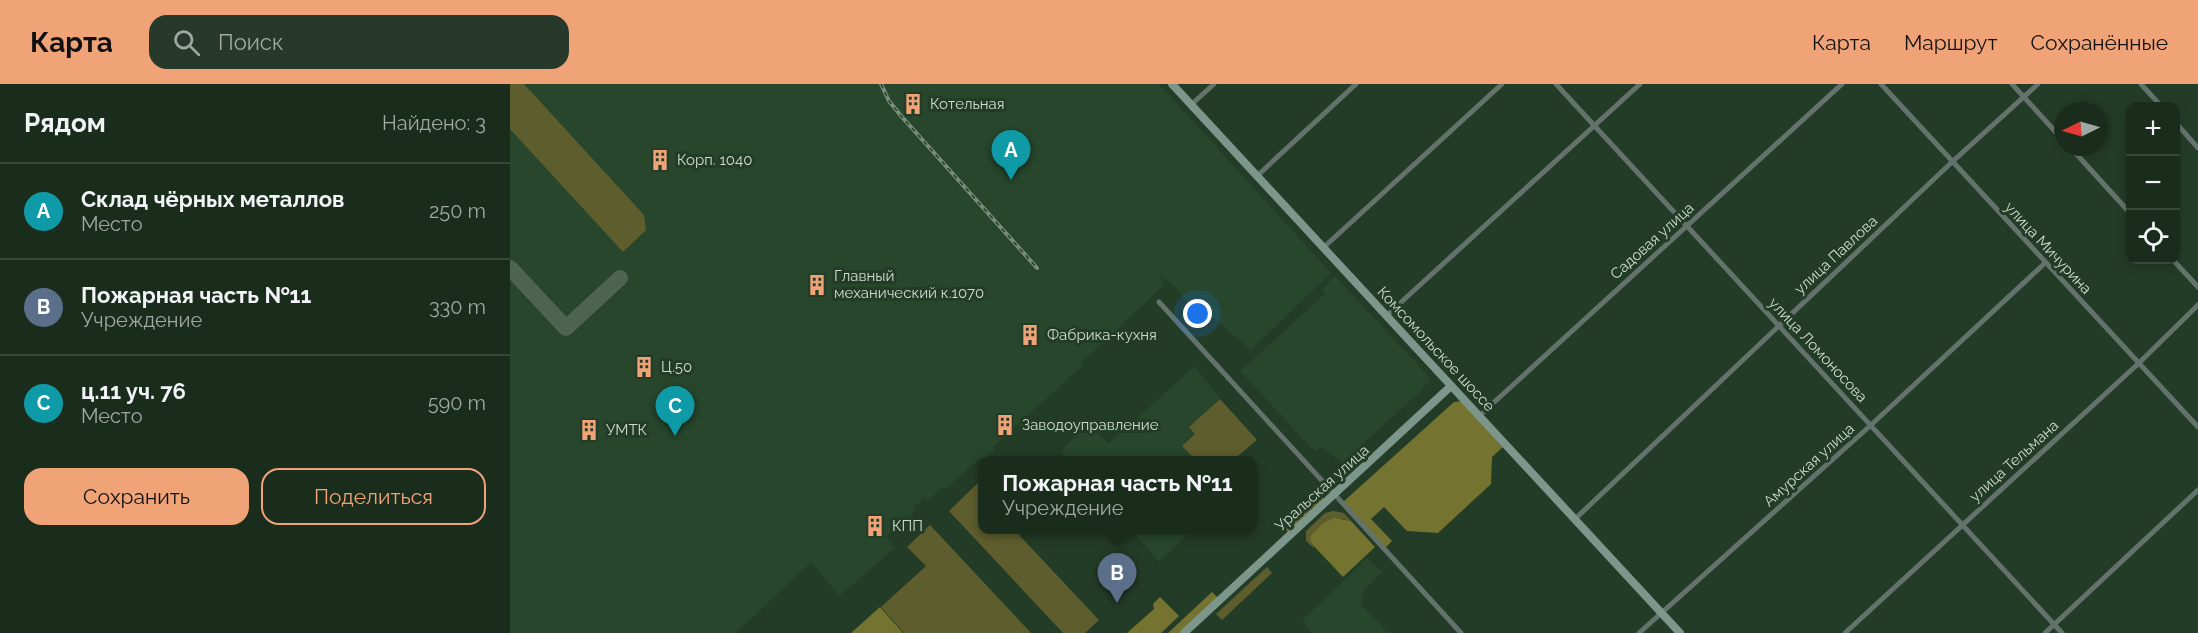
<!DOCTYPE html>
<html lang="ru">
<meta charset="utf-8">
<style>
:root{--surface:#1a2d1d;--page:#27392a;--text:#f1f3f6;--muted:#9fa8a4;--line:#38493b;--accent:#efa377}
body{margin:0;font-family:Raleway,sans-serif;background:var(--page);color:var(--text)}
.controls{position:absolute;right:18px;top:18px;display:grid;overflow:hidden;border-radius:12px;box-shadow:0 3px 9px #0003}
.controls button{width:54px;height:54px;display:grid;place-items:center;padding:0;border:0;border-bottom:2px solid var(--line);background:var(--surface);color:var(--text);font:30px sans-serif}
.compass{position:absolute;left:1544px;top:18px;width:54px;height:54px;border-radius:50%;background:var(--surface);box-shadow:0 3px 9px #0003;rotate:265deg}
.you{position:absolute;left:688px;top:230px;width:21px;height:21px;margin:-15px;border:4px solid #fff;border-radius:50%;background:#1a73e8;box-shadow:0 0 0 9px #1a73e833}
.badge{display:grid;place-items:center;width:39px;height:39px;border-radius:50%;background:var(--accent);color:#fff;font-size:20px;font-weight:700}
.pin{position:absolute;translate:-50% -50px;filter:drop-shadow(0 2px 3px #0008)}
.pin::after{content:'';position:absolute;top:32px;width:21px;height:18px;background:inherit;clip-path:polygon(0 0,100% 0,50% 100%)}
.popup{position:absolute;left:468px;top:372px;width:279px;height:78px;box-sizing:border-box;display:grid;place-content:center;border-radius:12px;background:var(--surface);filter:drop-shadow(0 2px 4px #0005);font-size:20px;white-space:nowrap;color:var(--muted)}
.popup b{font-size:22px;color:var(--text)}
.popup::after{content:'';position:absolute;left:50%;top:100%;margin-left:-12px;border:12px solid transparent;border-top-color:var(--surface)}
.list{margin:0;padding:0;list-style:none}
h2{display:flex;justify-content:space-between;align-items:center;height:78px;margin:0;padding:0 24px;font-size:26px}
h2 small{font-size:20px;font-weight:400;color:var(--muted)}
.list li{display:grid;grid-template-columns:39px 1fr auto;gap:18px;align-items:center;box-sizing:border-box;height:96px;padding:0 24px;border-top:2px solid var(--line)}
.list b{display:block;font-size:22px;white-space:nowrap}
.list p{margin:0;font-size:20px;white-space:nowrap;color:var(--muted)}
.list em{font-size:20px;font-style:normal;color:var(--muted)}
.actions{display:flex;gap:12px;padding:18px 24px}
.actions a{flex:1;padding:14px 0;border:2px solid var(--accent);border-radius:18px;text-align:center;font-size:21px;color:var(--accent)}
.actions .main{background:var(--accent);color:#111}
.icon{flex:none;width:33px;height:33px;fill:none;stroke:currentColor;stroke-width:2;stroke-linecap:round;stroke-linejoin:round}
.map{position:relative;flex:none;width:1688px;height:549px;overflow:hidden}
header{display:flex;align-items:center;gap:36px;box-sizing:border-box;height:84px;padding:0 30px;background:var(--accent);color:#111}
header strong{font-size:28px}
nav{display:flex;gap:33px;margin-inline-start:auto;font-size:21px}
.search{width:420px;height:54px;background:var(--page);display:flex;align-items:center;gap:15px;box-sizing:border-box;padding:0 21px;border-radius:18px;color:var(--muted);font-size:22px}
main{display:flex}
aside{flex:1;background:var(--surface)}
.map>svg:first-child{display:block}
</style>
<header>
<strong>Карта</strong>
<div class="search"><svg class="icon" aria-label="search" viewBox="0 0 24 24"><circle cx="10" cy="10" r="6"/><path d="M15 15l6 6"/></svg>Поиск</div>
<nav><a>Карта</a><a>Маршрут</a><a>Сохранённые</a></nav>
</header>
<main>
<aside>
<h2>Рядом<small>Найдено: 3</small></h2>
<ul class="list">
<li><span class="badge" style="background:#0f9aa8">A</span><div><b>Склад чёрных металлов</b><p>Место</p></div><em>250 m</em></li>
<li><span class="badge" style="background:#5c6f8a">B</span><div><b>Пожарная часть №11</b><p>Учреждение</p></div><em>330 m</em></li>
<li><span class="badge" style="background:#0f9aa8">C</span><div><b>ц.11 уч. 76</b><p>Место</p></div><em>590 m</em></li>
</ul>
<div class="actions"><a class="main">Сохранить</a><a>Поделиться</a></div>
</aside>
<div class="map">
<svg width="1688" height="549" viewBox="0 0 1688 549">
<rect width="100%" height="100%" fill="#233c27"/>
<g fill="#27462c">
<polygon points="0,0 649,0 821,189 741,266 694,226 688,230 664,202 649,191 655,200 571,279 573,281 483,363 485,366 474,376 471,373 436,405 433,403 417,417 414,414 403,424 406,427 376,453 385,464 329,512 301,478 226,549 0,549"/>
<polygon points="825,192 921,295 910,308 832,379 811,362 805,368 730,287 815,210 812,205"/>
<polygon points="685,282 710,315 679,343 685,349 672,362 685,376 560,376 551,367 579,339 598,360"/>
<polygon points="622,446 682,446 649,478"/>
<polygon points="857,474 872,488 851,509 855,513 850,519 878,549 803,549 792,537"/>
</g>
<g fill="#5d5d2e">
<polygon points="0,0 14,0 134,131 136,146 113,168 0,45"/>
<polygon points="710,315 747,356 723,376 686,376 672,362 685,350 679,343"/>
<polygon points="472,395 472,446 514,446 509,451 589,536 575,549 553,549 439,427"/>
<polygon points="823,427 834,429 841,437 832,435 802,460 805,465 796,457 796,447 815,429"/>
<polygon points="420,441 521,549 394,549 371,523 416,482 397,463"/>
<polygon points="757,483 762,489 712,536 706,530"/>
</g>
<g fill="#747430">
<polygon points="952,317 993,363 982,373 981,400 928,449 897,447 874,423 861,435 882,457 875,464 833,418 944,318"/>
<polygon points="813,406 813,418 779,449 773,443"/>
<polygon points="824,434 841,437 865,463 833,493 802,460 800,453 812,440"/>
<polygon points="702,508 708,514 670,549 658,549"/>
<polygon points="650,513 669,532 651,549 617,549 644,525 643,520"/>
<polygon points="370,523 393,549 341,549"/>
</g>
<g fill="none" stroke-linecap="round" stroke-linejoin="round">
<polyline stroke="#4e6452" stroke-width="16" points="0,184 56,244 110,194"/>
<g stroke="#63736c" stroke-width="5">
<polyline points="1046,0 1552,549"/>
<polyline points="1371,0 1688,343"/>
<polyline points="1502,0 1553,56"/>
<polyline points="1631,0 1651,22"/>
<polyline points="681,21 704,0"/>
<polyline points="1666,39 1688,64"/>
<polyline points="1560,63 1620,129"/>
<polyline points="747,92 846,0"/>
<polyline points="813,164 992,0"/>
<polyline points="1663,176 1688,203"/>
<polyline points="649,218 951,549"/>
<polyline points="876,232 1130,0"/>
<polyline points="969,332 1332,0"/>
<polyline points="1065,435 1442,78 1528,0"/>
<polyline points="1129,549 1361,341 1535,179"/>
<polyline points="1335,549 1629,279 1688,221"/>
<polyline points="1535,549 1688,406"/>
</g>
<g stroke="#7c968b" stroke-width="8">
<polyline points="662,0 1170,549"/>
<polyline points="674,549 941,302"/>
</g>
<defs>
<polyline id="rail" points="371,0 379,17 392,33 527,184"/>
</defs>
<use href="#rail" stroke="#798d7c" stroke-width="4"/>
<use href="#rail" stroke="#233c27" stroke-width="1.5" stroke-dasharray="4.5" stroke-linecap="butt"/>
</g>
<defs>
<symbol id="building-bare" viewBox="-9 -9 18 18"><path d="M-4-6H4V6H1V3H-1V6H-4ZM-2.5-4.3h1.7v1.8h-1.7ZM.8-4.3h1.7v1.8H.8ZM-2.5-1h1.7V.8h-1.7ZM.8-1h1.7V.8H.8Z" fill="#efa377" stroke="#233c27" stroke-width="2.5" paint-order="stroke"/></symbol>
</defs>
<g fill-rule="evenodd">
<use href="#building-bare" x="388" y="5" width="30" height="30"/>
<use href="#building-bare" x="135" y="61" width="30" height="30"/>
<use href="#building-bare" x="292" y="186" width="30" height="30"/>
<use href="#building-bare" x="505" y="236" width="30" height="30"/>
<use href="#building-bare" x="119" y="268" width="30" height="30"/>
<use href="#building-bare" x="480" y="326" width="30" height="30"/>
<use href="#building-bare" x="64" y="331" width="30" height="30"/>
<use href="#building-bare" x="350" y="427" width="30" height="30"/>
</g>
<g text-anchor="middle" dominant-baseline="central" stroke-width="6" stroke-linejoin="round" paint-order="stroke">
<g font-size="15" fill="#cddccf" stroke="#233c27" text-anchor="start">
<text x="420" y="20">Котельная</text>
<text x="167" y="76">Корп. 1040</text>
<text x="324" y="192">Главный<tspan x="324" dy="17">механический к.1070</tspan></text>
<text x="537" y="251">Фабрика-кухня</text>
<text x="151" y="283">Ц.50</text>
<text x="512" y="341">Заводоуправление</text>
<text x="96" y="346">УМТК</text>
<text x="382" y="442">КПП</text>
</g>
<g font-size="15" fill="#cddccf" stroke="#233c27">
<text transform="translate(1142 157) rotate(-42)">Садовая улица</text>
<text transform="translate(1538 164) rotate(47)">улица Мичурина</text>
<text transform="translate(1326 171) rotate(-43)">улица Павлова</text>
<text transform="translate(926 265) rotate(47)">Комсомольское шоссе</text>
<text transform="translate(1308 266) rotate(47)">улица Ломоносова</text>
<text transform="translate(1504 377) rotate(-42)">улица Тельмана</text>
<text transform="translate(1299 381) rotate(-42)">Амурская улица</text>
<text transform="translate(812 404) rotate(-42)">Уральская улица</text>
</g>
</g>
</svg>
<div class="controls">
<button>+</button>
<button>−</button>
<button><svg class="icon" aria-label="locate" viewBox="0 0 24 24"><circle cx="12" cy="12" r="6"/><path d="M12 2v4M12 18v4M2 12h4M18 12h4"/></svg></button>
</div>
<svg class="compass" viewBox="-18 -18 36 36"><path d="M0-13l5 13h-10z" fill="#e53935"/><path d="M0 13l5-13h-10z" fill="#9fa8a4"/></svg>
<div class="you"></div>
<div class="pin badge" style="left:501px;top:96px;background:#0f9aa8">A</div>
<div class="pin badge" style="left:607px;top:519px;background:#5c6f8a">B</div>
<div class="popup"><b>Пожарная часть №11</b>Учреждение</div>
<div class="pin badge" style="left:165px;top:352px;background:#0f9aa8">C</div>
</div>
</main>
